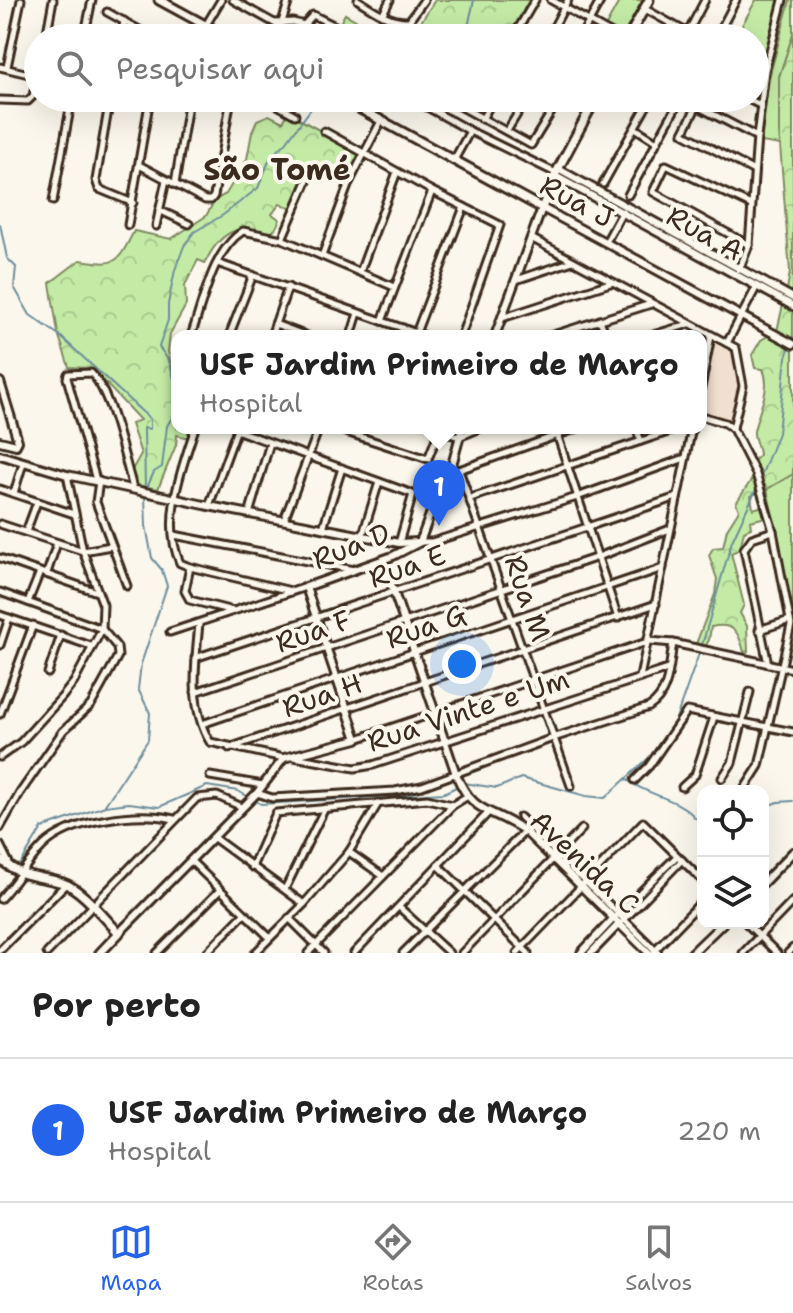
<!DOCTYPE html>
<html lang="pt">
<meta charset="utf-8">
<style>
:root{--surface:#fff;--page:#f6f6f6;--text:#222;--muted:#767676;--line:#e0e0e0;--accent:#2563eb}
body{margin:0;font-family:"Shantell Sans",sans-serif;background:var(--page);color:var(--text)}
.controls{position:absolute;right:24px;bottom:24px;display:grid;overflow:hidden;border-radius:16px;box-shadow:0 8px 32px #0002}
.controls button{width:72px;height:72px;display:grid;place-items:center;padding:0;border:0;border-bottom:2px solid var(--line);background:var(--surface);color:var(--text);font:40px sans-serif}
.you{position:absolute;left:462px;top:664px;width:28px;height:28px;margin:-20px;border:6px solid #fff;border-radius:50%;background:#1a73e8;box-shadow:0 0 0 12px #1a73e833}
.badge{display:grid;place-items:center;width:52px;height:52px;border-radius:50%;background:var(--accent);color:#fff;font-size:26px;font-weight:700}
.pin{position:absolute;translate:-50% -66px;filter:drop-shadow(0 2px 4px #0008)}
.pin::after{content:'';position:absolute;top:42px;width:28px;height:24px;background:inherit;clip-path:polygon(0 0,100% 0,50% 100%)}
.popup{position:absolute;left:171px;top:330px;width:536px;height:104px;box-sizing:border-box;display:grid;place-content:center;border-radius:16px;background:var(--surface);filter:drop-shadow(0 2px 6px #0005);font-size:26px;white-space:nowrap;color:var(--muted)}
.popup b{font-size:30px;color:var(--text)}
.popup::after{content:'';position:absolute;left:50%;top:100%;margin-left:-16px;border:16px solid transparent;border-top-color:var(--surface)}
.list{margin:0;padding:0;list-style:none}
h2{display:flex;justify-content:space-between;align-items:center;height:104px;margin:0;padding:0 32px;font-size:34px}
h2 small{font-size:26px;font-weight:400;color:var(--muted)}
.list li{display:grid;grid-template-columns:52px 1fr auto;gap:24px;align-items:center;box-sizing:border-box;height:144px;padding:0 32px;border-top:2px solid var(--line)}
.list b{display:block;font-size:30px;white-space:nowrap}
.list p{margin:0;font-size:26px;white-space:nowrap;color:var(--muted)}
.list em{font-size:26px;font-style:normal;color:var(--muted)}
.icon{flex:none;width:44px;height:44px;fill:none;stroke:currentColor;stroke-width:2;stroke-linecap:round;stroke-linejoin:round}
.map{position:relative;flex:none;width:793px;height:953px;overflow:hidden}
.search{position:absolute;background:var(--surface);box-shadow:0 8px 32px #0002;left:24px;right:24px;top:24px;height:88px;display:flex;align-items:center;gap:20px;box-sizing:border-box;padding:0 28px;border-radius:44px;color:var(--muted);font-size:30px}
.sheet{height:248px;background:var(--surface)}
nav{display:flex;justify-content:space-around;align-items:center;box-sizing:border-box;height:112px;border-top:2px solid var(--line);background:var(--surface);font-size:22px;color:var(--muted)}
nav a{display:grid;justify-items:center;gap:4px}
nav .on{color:var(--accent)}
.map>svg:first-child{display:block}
</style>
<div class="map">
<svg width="793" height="953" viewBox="0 0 793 953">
<defs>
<pattern id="forest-crowns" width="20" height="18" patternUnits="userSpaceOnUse" patternTransform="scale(2)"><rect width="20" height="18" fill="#c4eba6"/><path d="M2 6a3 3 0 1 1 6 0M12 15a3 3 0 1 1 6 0" fill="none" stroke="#a9ca8e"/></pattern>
</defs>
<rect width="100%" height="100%" fill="#fbf7ec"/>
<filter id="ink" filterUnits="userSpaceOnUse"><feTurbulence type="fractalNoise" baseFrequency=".0125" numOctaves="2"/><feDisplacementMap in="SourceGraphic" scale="16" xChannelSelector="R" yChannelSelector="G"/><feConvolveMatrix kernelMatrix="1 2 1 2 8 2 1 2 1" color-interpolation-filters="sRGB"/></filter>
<g filter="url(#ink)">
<polygon fill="#f1dfd0" points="716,341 734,351 741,384 731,423 701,413"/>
<g fill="#c4eba6" stroke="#808a62" stroke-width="2">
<polygon points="620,0 646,0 626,38 605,27"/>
<polygon points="756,0 781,0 764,68 755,64 755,38 735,38"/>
<polygon points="790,0 793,0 793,34 779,77 781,145 761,142 769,78"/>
<polygon points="793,474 793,612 767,489"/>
</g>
<g fill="url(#forest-crowns)" stroke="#808a62" stroke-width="2">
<polygon points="435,0 529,0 508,38 498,38 485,31 481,38 332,38 345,14 373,30 380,19 415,31"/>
<polygon points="793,34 793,293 787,290 790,272 779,132 779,77"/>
<path d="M288,113L361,153L350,178L322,164L313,167L295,209L280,204L272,214L279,219C278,227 275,231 268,234C238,220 218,235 205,263L198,260L185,285L186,305L170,334L168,352L177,387V428H192L189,438L177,435L176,445L158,489L136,485L132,470L141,454L131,424L140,420L96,373L89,368L69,367L58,333L50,283L80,260C118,266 117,264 134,231L171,239L206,216L215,200L226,194L247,159L252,132L257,120L269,115L283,122Z"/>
<path d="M783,305L793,310V474L767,489L753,462L759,455C759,447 753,438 754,431C758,411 772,389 763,369L755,368L752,355L761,340L777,331Z"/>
<path d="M754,476L759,492L751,496L753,509L763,506L766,517L750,521L751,528L744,531L740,549L731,553L744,605L740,613L747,626L748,651L744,652C739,631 733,622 711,627L709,640L705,647L696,644L715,594L717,579L709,555L713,548L723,547L727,529L739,510L736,503Z"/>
</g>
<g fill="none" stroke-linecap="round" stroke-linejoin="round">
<g stroke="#6d8e9c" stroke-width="2">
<polyline points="456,38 468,27 474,0"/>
<polyline points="0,224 7,258 16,267 14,287 30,315 59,335 150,419 150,429 144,428 145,490"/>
<polyline points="760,479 778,433 786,357 790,346"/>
<polyline points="146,490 154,472 162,467 167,426 174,414 174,379 169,361 159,347 168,320 168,304 175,270 184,246 194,232 223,215 258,188 271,156 285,144 319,98"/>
<path d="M626,779C646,796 681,798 695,818L703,819"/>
<polyline points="464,783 497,788 521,778 586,796 605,798 654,753 674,724 702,645 732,541 758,485"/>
<polyline points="105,805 148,740 150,713 138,689 141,664 167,586 162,570 152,558 146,526 145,496"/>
<polyline points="763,807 778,802 793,801"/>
<polyline points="18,868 42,828 105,806 129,803 159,807 207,786 238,791 261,804 444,793 458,786"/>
<polyline points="4,892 15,873"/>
</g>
<defs>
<g id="minor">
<polyline points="233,0 301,38"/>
<path d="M358,0C374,10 390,22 409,21L424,0"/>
<polyline points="551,0 619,38"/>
<polyline points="645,9 697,38"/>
<polyline points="107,12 154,38"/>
<polyline points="382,15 390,0"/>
<polyline points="282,22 289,0"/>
<polyline points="275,23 293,22 304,25 313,15 335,26"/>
<polyline points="206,25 221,0"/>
<polyline points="514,36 535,0"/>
<polyline points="46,38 53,0"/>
<polyline points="84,38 92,0"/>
<polyline points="121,38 124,21"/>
<polyline points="548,38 568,0"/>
<polyline points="580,38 601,0"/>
<polyline points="685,38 705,0"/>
<polyline points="716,38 736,0"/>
<polyline points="0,67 37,76"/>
<polyline points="7,67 21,0"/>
<polyline points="110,98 96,180 99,189 133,203"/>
<polyline points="265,98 295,115"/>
<polyline points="411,98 470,131 556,173"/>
<polyline points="462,98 458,105 531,145 560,98"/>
<polyline points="582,98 592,105"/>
<polyline points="746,98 760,105"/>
<polyline points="0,100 28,101 33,96 38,72"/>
<polyline points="482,119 494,98"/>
<polyline points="635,128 657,142"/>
<polyline points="324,131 432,191 500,225 461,336"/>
<polyline points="507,131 527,98"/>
<polyline points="454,160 470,131"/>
<polyline points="139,165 205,200 211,200 214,196 231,98"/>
<polyline points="754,171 683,133 697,106 757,137"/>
<polyline points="175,184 189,98"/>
<polyline points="603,184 651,98"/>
<polyline points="628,195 681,98"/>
<polyline points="53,201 72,98"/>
<polyline points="159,210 189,224"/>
<polyline points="128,225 150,98"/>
<polyline points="156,226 166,180"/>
<polyline points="531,238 736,348 743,386 733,428"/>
<polyline points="282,239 311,172 319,168 349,182"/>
<polyline points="606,242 623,211"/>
<polyline points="749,245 653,192 666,165 751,205"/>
<polyline points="322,256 349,183 381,121"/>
<polyline points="217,263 425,336"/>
<polyline points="739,270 749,245 757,137 765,71 783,0"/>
<polyline points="360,272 397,172"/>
<polyline points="516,280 573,261"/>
<polyline points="502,318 613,282"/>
<polyline points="600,320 606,336"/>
<polyline points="382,321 432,191"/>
<polyline points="275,324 307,336"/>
<polyline points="416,333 464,207"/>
<path d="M191,336C203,303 212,251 243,231L282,239L394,287"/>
<polyline points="229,336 253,275"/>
<polyline points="271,336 288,287"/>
<polyline points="351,336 358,313"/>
<polyline points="400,336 403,328"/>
<polyline points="550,336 651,304"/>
<polyline points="650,336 689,324"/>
<polyline points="727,343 757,286"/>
<polyline points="701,388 711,336"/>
<polyline points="701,416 725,423 733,429 756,474 773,531 791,625 759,766 743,791"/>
<path d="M195,428C182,468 161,521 180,563L190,567L291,591"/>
<polyline points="334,428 428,459 440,428"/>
<polyline points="555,428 618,618"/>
<polyline points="636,428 641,441"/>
<polyline points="236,430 413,494 399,543"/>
<polyline points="441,431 459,437 481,428"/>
<polyline points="459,470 571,786"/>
<polyline points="459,470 578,428"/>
<path d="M96,480L67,378L68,374L91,373C112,394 124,458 133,488"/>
<polyline points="99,481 96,502 127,586"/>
<polyline points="0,489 74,514"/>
<polyline points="14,493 23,463"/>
<polyline points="471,498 680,428"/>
<polyline points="209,506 237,429"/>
<polyline points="249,514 270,443"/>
<polyline points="284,520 319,428"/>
<polyline points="0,524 83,551 111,546"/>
<polyline points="323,528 342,468"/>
<polyline points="26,532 37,502"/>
<polyline points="363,534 379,482"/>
<polyline points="174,535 354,570"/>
<polyline points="420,542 432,542 577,497 685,458"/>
<polyline points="0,558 97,592"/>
<polyline points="190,567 185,591 190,600 233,611"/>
<polyline points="47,573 57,543"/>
<polyline points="0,592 102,629 117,647 118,656 91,705 63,731 20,793 0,828"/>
<polyline points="28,602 40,572"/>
<polyline points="0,615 91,646"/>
<path d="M199,624C195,664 189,707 210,742L284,758"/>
<polyline points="759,630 790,620"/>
<polyline points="170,632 306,587"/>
<polyline points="0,645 9,618"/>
<polyline points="195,658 677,497"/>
<polyline points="768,664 744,549 752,538 773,531"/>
<polyline points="48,673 61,635"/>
<polyline points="640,677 692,428"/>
<polyline points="195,692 598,557 670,529"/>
<polyline points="0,714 33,625"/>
<polyline points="202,724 663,568"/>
<polyline points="357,739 650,641 673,643 793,669"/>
<polyline points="229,748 656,604"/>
<polyline points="0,757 21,742 62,697 74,682 102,629 103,605 83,551 67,475"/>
<polyline points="294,757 355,768 373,765 668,669"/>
<polyline points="210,776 263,785"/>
<polyline points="722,778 732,763 750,692"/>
<polyline points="635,780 649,766 687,711 793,732"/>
<polyline points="682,787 695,775 714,717"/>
<path d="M257,793L272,798L395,791L422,786L553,738L649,707C670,694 669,666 673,643"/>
<polyline points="520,817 658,953"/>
<polyline points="214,838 304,904"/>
<polyline points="0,845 9,863"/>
<polyline points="349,852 383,876"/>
<polyline points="191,861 269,937"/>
<polyline points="438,865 528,953"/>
<polyline points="252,867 276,813 427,799 453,805"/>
<polyline points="285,889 325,808"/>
<path d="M0,899C16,882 27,862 43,846C71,819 137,811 174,819"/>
<polyline points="399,907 449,953"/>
<polyline points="615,917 677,856"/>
<polyline points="289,918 324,953"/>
<polyline points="623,921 682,860"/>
<polyline points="746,923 777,953"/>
<polyline points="0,950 66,884"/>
<polyline points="654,951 703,900"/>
<polyline points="47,953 197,798 217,796 242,807"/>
<polyline points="157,953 220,890"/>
<polyline points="206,953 244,914"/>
<polyline points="255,953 304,904 349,852 378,804"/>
<polyline points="308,953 453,805 466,797"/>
<polyline points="354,953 489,812"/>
<polyline points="403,953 525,831"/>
<polyline points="462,953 582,829"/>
<polyline points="517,953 643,822 703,881"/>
<polyline points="743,953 793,901"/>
<polyline points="788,953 793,948"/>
</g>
<g id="tertiary">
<polyline points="558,169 793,298"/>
<polyline points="555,176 793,306"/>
<polyline points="495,336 542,208 793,344"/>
<polyline points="0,382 18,441 16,445 0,441"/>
<polyline points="0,455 67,475 209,506 399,543 418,542"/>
<polyline points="420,542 438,493 452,465 462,428"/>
<path d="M383,560L456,774C473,816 492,808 525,831L649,953"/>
<polyline points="763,883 793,852"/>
<polyline points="119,933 257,793 284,758 357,739 306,587 393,556 420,542"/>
<polyline points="581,953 613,919"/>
<polyline points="591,953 619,924"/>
<polyline points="692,953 723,923"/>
</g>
<g id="secondary">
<polyline points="159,0 229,38"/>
<polyline points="628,38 649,0"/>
<polyline points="340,98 542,208 556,173 596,98"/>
<path d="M0,859C22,879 38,875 63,883C82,889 105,919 119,933L100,953"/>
</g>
</defs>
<use href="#minor" stroke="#3b2a1e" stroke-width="11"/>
<use href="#tertiary" stroke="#3b2a1e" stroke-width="12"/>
<use href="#secondary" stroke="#3b2a1e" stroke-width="13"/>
<use href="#minor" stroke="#fbf7ec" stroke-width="5"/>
<use href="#tertiary" stroke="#fbf7ec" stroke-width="6"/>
<use href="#secondary" stroke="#fbf7ec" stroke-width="7"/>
</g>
</g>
<g text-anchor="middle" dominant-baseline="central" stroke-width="8" stroke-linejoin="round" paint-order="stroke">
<g font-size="28" fill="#3b2a1e" stroke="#fbf7ec">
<text transform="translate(577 201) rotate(28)">Rua J</text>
<text transform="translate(705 233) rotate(29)">Rua A</text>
<text transform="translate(351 546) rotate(-21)">Rua D</text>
<text transform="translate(407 566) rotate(-19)">Rua E</text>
<text transform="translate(528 598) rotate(71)">Rua M</text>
<text transform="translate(426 626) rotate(-19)">Rua G</text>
<text transform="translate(313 631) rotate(-19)">Rua F</text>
<text transform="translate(322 695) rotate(-19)">Rua H</text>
<text transform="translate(468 710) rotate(-18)">Rua Vinte e Um</text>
<text transform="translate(585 862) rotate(43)">Avenida C</text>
</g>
<g font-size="30" font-weight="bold" fill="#3b2a1e" stroke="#fbf7ec">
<text x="277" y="169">São Tomé</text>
</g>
</g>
</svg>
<div class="controls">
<button><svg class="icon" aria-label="locate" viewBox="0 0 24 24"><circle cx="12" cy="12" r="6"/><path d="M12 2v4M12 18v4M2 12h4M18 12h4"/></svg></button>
<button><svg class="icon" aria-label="layers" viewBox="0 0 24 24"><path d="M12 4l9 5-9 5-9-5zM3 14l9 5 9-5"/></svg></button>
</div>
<div class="you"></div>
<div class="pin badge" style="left:439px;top:526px">1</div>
<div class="popup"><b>USF Jardim Primeiro de Março</b>Hospital</div>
<div class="search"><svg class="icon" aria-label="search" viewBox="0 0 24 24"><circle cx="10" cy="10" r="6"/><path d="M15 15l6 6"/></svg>Pesquisar aqui</div>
</div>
<section class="sheet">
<h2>Por perto<small></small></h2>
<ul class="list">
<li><span class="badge">1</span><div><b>USF Jardim Primeiro de Março</b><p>Hospital</p></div><em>220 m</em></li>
</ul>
</section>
<nav>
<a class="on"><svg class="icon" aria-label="map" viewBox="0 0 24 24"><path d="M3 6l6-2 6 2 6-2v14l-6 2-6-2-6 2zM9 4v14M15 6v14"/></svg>Mapa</a>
<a><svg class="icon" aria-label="directions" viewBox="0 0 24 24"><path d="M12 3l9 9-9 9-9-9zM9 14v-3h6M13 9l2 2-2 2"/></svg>Rotas</a>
<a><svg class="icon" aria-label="saved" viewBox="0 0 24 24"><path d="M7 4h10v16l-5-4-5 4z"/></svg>Salvos</a>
</nav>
